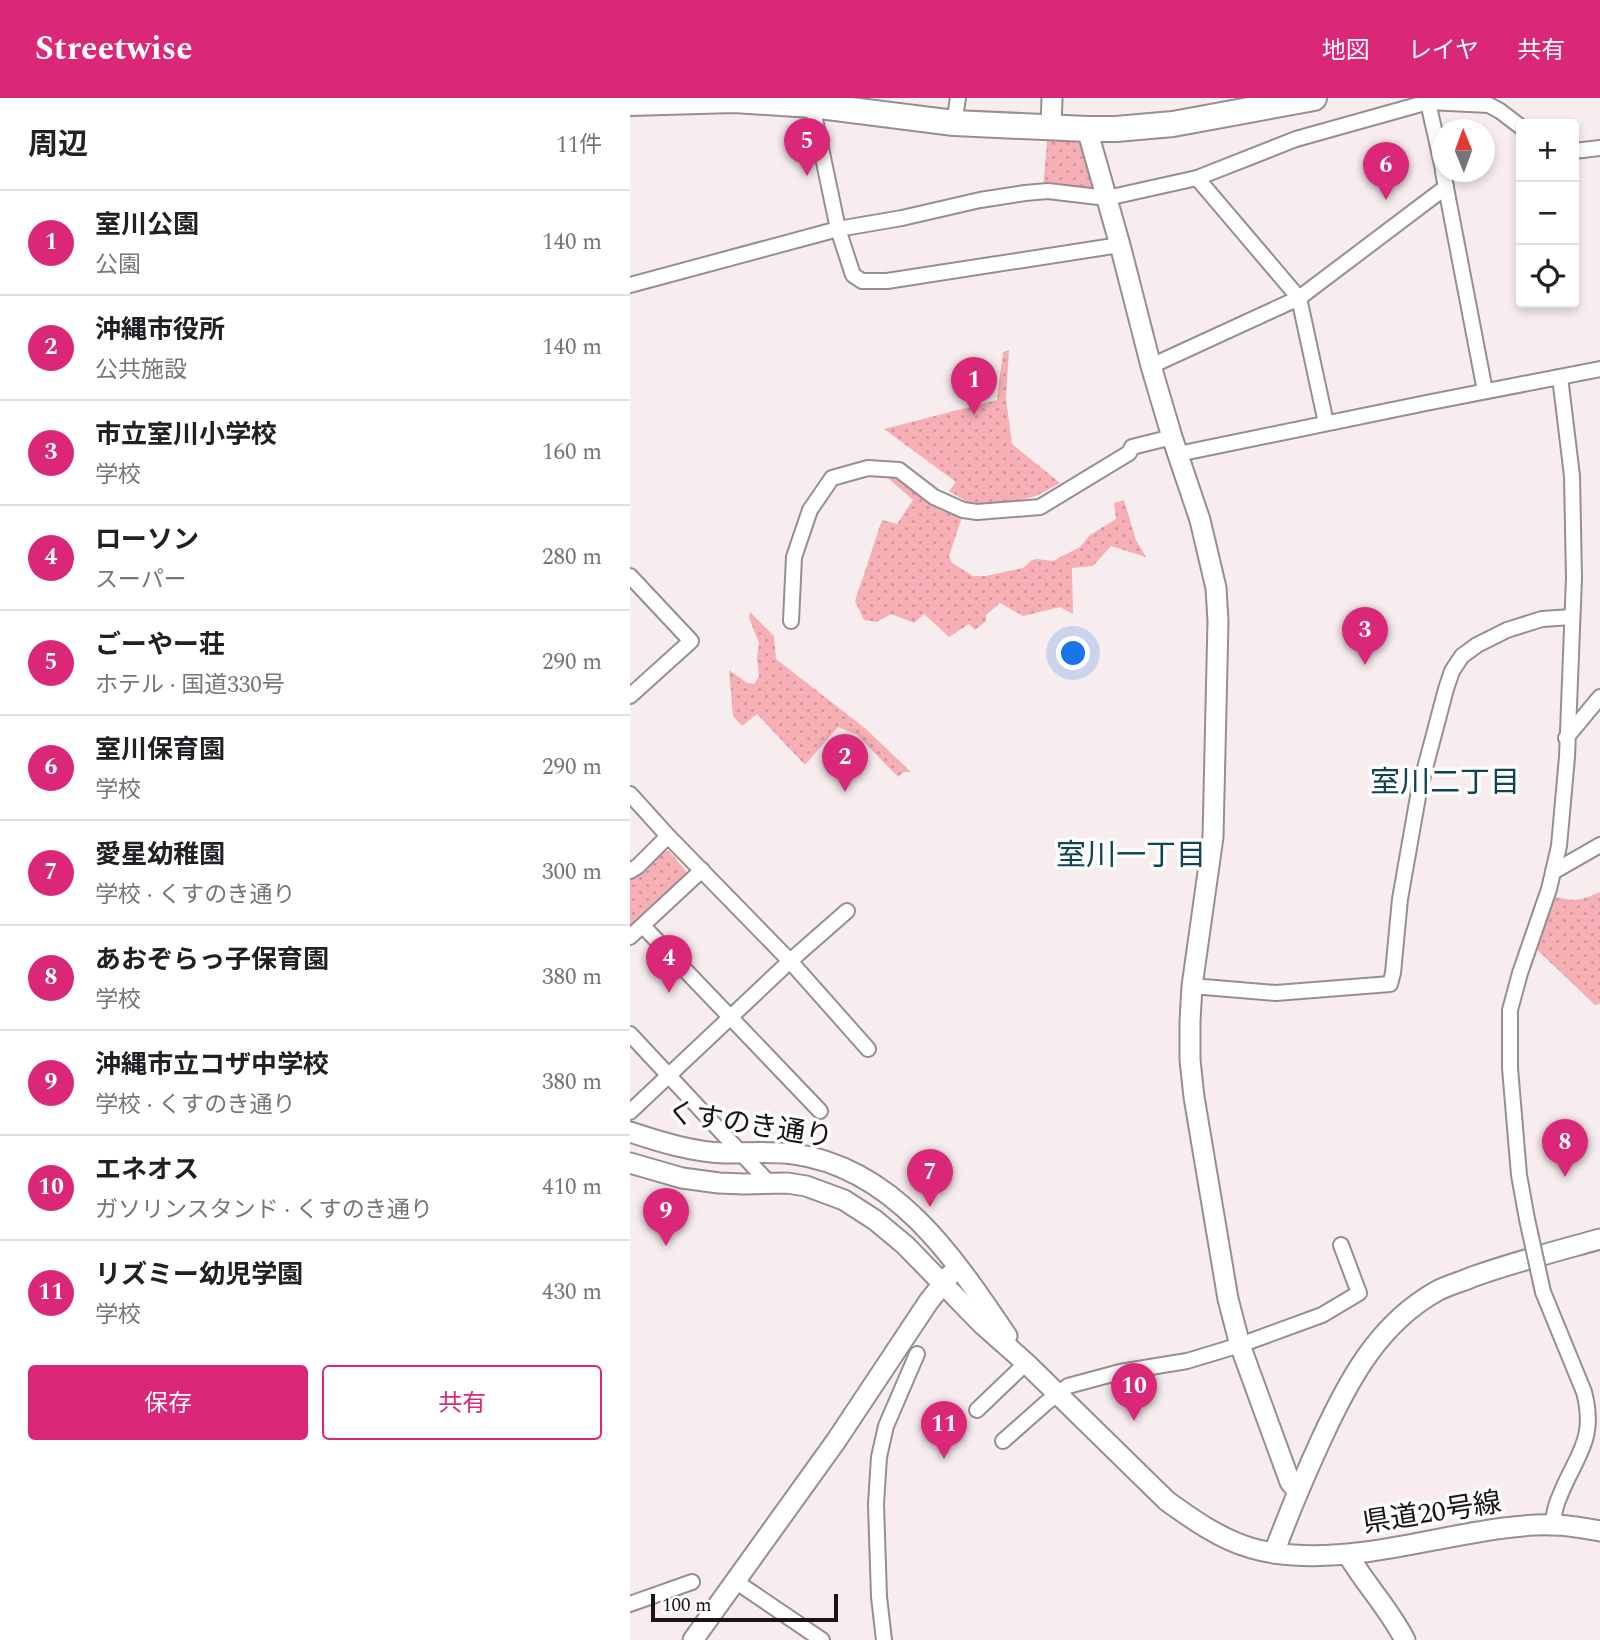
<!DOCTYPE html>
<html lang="ja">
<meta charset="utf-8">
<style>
:root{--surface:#fff;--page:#f6f6f6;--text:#202124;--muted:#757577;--line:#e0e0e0;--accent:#db2777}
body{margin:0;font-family:Spectral,"Noto Sans JP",serif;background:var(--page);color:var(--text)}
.controls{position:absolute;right:21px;top:21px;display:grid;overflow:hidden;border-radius:7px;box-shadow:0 4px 10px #0003}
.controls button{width:63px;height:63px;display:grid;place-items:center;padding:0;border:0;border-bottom:2px solid var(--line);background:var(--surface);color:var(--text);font:35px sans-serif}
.compass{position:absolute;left:802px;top:21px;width:63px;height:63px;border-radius:50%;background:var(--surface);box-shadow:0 4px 10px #0003;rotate:359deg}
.scale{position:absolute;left:21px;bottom:18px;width:187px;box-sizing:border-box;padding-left:7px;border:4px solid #191515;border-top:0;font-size:19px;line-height:24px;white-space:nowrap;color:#191515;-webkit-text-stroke:5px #fdfdfd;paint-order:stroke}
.you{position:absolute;left:444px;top:556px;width:24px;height:24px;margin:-18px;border:5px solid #fff;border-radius:50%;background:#1a73e8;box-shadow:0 0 0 10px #1a73e833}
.badge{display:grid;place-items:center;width:46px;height:46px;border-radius:50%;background:var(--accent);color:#fff;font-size:23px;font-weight:700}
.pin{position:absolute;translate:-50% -58px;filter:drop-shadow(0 2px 4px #0008)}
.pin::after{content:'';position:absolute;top:37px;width:24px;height:21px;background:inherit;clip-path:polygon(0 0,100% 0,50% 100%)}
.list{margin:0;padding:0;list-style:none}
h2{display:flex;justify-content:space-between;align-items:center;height:91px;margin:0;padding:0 28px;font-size:30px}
h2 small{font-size:23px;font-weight:400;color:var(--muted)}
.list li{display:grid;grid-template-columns:46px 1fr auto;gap:21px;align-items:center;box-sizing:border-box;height:105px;padding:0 28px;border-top:2px solid var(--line)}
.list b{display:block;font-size:26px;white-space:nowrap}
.list p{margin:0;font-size:23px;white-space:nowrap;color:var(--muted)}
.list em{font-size:23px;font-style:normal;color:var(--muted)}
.actions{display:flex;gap:14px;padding:21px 28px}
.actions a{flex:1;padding:16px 0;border:2px solid var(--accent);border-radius:7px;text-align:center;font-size:24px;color:var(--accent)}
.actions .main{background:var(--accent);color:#fff}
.icon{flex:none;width:38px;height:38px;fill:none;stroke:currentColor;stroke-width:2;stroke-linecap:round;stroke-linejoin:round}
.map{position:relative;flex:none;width:970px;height:1542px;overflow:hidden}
header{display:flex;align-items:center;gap:42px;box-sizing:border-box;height:98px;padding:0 35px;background:var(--accent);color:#fff}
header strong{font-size:33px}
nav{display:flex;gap:38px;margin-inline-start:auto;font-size:24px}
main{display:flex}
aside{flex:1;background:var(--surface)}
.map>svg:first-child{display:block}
</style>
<header>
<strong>Streetwise</strong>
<nav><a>地図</a><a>レイヤ</a><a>共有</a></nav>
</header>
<main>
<aside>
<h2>周辺<small>11件</small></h2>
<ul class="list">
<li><span class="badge">1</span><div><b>室川公園</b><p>公園</p></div><em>140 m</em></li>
<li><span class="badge">2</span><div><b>沖縄市役所</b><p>公共施設</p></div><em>140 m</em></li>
<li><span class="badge">3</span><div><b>市立室川小学校</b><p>学校</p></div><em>160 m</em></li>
<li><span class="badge">4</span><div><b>ローソン</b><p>スーパー</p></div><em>280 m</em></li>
<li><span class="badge">5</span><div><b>ごーやー荘</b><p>ホテル · 国道330号</p></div><em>290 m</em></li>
<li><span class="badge">6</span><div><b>室川保育園</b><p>学校</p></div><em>290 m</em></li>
<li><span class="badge">7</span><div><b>愛星幼稚園</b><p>学校 · くすのき通り</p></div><em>300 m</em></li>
<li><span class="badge">8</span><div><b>あおぞらっ子保育園</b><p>学校</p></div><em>380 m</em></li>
<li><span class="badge">9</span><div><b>沖縄市立コザ中学校</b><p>学校 · くすのき通り</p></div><em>380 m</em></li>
<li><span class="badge">10</span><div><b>エネオス</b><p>ガソリンスタンド · くすのき通り</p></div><em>410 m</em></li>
<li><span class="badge">11</span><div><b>リズミー幼児学園</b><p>学校</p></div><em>430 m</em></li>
</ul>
<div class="actions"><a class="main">保存</a><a>共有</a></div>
</aside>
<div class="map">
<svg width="970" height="1542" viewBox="0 0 970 1542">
<defs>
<pattern id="park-dots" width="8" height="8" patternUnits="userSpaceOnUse" patternTransform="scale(1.75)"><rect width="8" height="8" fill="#f5afb5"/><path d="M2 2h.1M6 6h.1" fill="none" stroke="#d1969b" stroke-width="1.8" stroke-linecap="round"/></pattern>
</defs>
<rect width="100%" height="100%" fill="#f8edee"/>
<g fill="url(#park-dots)">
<polygon points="418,31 457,32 477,100 413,93"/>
<polygon points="379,252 376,301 382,346 430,385 406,398 379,405 339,405 319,393 326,384 254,331 367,302 373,254"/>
<polygon points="251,374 266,375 333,416 319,458 322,465 343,478 356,478 393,470 402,462 407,461 423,463 450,449 460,437 486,421 484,405 494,402 506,442 516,459 481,448 463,468 442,470 443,516 430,509 393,518 370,505 356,517 356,523 345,532 339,526 319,539 294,516 284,525 261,516 247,524 234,522 225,503 252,422 267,426 283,402"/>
<polygon points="120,514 144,538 146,561 236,631 281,674 274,674 268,679 227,637 208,629 175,667 127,616 112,628 103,618 99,572 117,585 124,586 129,578 127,559 129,545 119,520"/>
<polygon points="31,753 39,753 56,773 57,781 0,833 0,778"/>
<path d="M970,794V906L965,907L900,845L917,797C942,803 946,805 970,794Z"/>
</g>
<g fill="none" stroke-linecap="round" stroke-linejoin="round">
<defs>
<g id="street">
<polyline points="797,0 813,71"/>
<polyline points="182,7 208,131 223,177 232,183 257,183 490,147"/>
<polyline points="324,25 328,0"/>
<polyline points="944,53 970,50"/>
<polyline points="813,74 855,293"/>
<polyline points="567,80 669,200 696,325"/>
<polyline points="0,187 208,131 272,120 350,102 395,95 418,93 477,100 567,80 666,41 798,4 859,7 870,13 891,29"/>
<polyline points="521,268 669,200 816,89"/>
<polyline points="548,356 796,305 970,271"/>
<polyline points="0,478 61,543 0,598"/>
<polyline points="161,523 164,459 180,412 202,380 238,370 269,372 304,399 333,412 347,414 410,409 499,355 502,349 542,339"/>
<polyline points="936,640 970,599"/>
<polyline points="0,696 38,738 160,863 238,951"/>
<polyline points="0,773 8,768 38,738"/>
<polyline points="923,774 970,747"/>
<polyline points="13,828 190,1013"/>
<polyline points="0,839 72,772"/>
<polyline points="562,888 646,895 760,886 763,875 770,801 789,693 816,591 822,573 832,558 847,547 877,532 912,521 942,519"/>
<polyline points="0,936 139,1085"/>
<polyline points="0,1014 160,863 217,813"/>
<polyline points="897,1121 889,1077 880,970 880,912 890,875 919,791 923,774 929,748 937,659 944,480 942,378 930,279"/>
<path d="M913,1194L954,1294C967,1343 945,1358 929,1400C925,1408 924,1418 922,1427"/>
<polyline points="347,1312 396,1265"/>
<polyline points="373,1343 416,1305 438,1288 490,1274 557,1263 610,1247 692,1217 729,1195 711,1147"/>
<polyline points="105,1483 192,1542"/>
<polyline points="0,1506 62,1484"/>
<polyline points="254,1542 249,1499 246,1406 249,1359 256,1328 287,1256"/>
</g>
<g id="secondary">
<polyline points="421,31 422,0"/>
<polyline points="457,31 490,147 521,268 542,339 570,422 586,490 588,523 583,739 562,888 560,923 560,962 564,999 598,1201 610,1247 660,1384 667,1393"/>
<path d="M0,1034C30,1044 63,1054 94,1055C118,1055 141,1053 164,1056C265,1070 325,1161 377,1238"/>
<path d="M0,1065L52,1080L89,1085L114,1086L157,1085L176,1088L214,1102L245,1122L275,1147L353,1227L396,1265L537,1403C562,1421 590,1441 621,1450C634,1454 649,1456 663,1457C734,1462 804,1439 874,1430C890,1428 906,1426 922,1427C938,1427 954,1430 970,1433"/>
<path d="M644,1455C658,1417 674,1379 691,1342C718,1283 748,1226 807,1193C818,1187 831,1184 842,1179C884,1164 927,1153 970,1141"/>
<path d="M718,1457C736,1487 759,1511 775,1542"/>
<polyline points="63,1542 206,1343 299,1203 320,1177"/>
</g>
<polyline id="highway" points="0,5 104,2 182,7 324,25 457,31 486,31 543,26 684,0"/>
</defs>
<use href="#street" stroke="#988e8f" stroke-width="18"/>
<use href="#secondary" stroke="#988e8f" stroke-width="23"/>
<use href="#highway" stroke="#988e8f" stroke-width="28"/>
<use href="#street" stroke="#fff" stroke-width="14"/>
<use href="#secondary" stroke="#fff" stroke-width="19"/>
<use href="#highway" stroke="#fff" stroke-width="24"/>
<defs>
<polyline id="street-bridge" points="897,1121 913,1194"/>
</defs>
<use href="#street-bridge" stroke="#988e8f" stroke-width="18" stroke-linecap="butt"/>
<use href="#street-bridge" stroke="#fff" stroke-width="14"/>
</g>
<g text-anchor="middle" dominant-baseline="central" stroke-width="7" stroke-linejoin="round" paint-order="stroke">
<g font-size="28" fill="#191515" stroke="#fdfdfd">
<text transform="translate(120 1027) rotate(9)">くすのき通り</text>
<text transform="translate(802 1415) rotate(-9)">県道20号線</text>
</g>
<g font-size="30" fill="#0e4454" stroke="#fdfdfd">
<text x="815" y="685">室川二丁目</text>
<text x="501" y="758">室川一丁目</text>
</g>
</g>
</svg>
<div class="controls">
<button>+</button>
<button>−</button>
<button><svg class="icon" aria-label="locate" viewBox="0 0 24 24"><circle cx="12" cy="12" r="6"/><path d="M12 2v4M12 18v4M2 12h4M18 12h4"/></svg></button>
</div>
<svg class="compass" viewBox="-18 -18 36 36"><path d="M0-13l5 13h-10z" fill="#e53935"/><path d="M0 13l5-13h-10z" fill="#757577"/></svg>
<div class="scale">100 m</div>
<div class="you"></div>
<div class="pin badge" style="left:344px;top:317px">1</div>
<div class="pin badge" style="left:215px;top:694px">2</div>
<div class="pin badge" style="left:735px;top:567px">3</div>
<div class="pin badge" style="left:39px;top:895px">4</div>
<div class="pin badge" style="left:177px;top:78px">5</div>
<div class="pin badge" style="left:756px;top:102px">6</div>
<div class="pin badge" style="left:300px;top:1109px">7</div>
<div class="pin badge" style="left:935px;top:1079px">8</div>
<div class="pin badge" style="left:36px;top:1148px">9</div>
<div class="pin badge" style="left:504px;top:1323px">10</div>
<div class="pin badge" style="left:314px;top:1361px">11</div>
</div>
</main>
